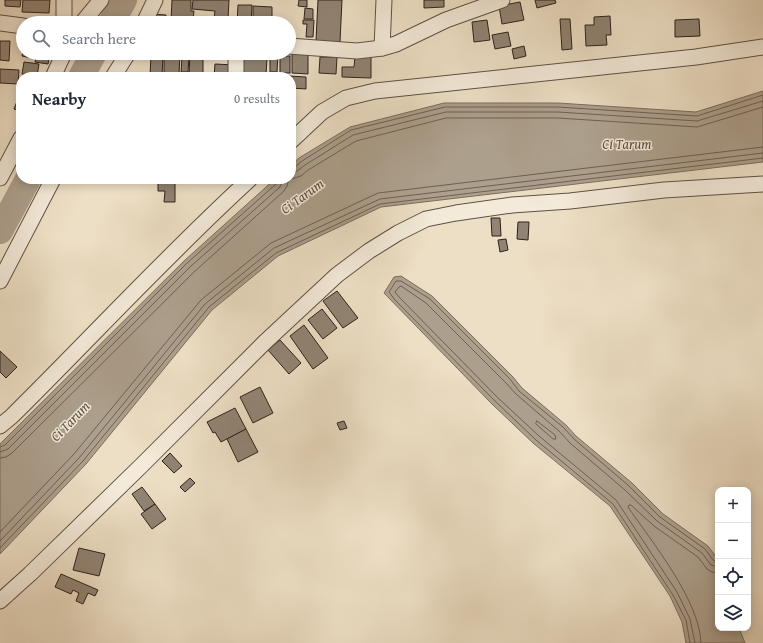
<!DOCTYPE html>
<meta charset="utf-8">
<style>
:root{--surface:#fff;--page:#f6f6f7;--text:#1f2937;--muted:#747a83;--line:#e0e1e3}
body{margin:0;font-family:"Gentium Book Plus",serif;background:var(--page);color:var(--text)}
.controls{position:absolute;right:12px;bottom:12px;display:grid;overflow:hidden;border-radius:8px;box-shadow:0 2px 10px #0003}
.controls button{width:36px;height:36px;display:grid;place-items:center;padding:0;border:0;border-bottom:1px solid var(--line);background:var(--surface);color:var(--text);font:20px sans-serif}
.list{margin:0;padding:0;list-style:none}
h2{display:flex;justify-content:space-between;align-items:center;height:52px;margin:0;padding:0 16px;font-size:17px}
h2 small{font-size:13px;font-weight:400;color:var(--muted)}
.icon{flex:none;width:22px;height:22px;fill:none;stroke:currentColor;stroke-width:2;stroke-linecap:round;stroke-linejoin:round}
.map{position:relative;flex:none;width:763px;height:643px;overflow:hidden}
.search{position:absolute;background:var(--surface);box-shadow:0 2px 10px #0003;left:16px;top:16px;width:280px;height:44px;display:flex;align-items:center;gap:10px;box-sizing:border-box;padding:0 14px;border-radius:22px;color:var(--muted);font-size:15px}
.panel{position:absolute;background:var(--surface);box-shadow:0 2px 10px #0003;left:16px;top:72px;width:280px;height:112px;border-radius:16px}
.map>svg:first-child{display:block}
</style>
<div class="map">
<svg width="763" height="643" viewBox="0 0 763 643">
<rect width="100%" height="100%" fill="#eddfc5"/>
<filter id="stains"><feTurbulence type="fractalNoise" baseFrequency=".005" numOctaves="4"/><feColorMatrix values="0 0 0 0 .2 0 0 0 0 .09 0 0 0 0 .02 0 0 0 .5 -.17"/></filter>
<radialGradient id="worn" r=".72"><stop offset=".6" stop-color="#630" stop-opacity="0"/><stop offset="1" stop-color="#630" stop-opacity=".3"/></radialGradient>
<g fill="#ac9f8c" stroke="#7a6d5f">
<polygon points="763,91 763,162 381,207 278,256 212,310 86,464 0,554 0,444 184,261 275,179 291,179 291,165 299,158 350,127 444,103 558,103 696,112"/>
<polygon points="401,276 432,296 513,377 522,388 566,425 576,436 632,483 663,514 708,546 717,558 718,562 718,628 739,628 745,643 686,643 682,622 670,596 610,506 533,443 492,404 384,293 394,277"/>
</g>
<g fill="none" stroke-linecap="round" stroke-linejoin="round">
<g stroke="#6d6054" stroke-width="1">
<polyline points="291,168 295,167 302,161 351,130 445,107 558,107 697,116 763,95"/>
<polyline points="291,173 297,171 305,165 353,135 446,112 558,112 697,121 763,101"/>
<polyline points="291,179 301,176 308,170 356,141 446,118 558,118 697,127 763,107"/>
<polygon points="537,421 555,435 556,439 553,439 536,424"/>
<polyline points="0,447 5,445 186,264 276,184 277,179"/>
<polyline points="0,452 8,449 190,267 280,187 283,179"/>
<polyline points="0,458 6,457 12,453 194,272 284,191 287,186 289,179"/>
<polyline points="0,532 74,454 201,300 271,243 378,193 763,147"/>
<polyline points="0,541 79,458 205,304 274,248 380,199 763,153"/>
<polyline points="0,548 83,461 209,307 276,253 380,204 763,158"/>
<polyline points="690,643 686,620 673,595 613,504 536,440 495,401 395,300 389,292 396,281 401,281 430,299 510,379 519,391 563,427 574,439 629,486 660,517 705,549 713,560 718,562"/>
<polyline points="695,643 690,619 677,592 616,500 539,436 498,398 399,297 395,292 399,287 401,286 426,303 506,383 516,394 559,431 570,443 625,490 657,521 702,553 711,565 718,567"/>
<path d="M701,643C700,601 652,542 628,507L629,505H631L654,526L698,557L707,569L712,572L718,573"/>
</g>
<g stroke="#ac9f8c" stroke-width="26">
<polyline points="111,23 124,0"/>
<polyline points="81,77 94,53"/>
<polyline points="0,231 28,179"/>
</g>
</g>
<g fill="#918474" stroke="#2e221c">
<polygon points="5,0 21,0 20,7 5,6"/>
<polygon points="23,0 50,0 49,13 22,12"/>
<polygon points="172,0 191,0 191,11 194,11 193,19 190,19 190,22 171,21"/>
<polygon points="193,0 229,0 228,19 214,18 215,11 192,9"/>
<polygon points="299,0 307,0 307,7 298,6"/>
<polygon points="318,0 342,0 340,42 316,41"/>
<polygon points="424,0 444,0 444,7 424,8"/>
<polygon points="535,0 555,0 556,3 537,8"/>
<polygon points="520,2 524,20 502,24 499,6"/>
<polygon points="238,5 252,5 251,23 237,23"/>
<polygon points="253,6 272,7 272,19 253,19"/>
<polygon points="305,8 313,9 313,19 304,19"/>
<polygon points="152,14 166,15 165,23 152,23"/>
<polygon points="610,16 611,35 606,35 607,45 586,46 585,25 594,25 594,17"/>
<polygon points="560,19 570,19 572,49 562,50"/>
<polygon points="699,19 700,36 675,37 675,20"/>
<polygon points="303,20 314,20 313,37 306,37 307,24 303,24"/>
<polygon points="487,20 490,40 474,42 472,22"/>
<polygon points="508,32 511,46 495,49 492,35"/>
<polygon points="0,41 10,41 9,61 0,60"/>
<polygon points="524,46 526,56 514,59 512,49"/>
<polygon points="23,51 23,53 37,53 36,59 22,56"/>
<polygon points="292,52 308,53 308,74 292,73"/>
<polygon points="37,53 50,53 48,64 35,62"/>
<polygon points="164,53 180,53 179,74 164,73"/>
<polygon points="270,53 278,53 277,72 270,72"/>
<polygon points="190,54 203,55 203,74 189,74"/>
<polygon points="243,54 252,54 252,59 267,59 266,74 239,73"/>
<polygon points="151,56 163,57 162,76 150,75"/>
<polygon points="182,56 189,57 188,72 181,72"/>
<rect x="280" y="56" width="10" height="17"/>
<polygon points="355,56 371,56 371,78 342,77 342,67 354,67"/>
<polygon points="320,57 337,57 336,74 319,73"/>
<polygon points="24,62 39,64 37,76 22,74"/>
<polygon points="215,64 234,65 234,77 214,77"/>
<polygon points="0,69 19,70 18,84 0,83"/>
<polygon points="289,76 306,77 306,89 291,88 291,77"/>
<polygon points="18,99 21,100 21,111 14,109"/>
<polygon points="158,182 175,182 175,202 164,202 165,191 158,191"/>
<polygon points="491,218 500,218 501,236 492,236"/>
<polygon points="518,222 529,222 528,240 517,239"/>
<polygon points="506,239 508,250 500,252 498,240"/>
<polygon points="337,291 358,318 343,328 323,301"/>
<polygon points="322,309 337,328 323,339 308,320"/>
<polygon points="304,325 328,358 313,369 290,336"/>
<polygon points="280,340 301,363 289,374 268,350"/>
<polygon points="0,351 17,367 6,378 0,372"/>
<polygon points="260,387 273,413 253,423 240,397"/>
<polygon points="235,408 246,429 221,442 215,432 213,433 207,422"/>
<polygon points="344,421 347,428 340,430 337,423"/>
<polygon points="246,429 258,452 238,462 227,439"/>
<polygon points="170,453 182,466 174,473 162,461"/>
<polygon points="190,478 195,483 185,492 180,487"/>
<polygon points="142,487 155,504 144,511 132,494"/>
<polygon points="155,504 166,519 152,529 141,514"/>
<polygon points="79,548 105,554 99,576 73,570"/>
<polygon points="61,574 98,590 95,596 88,593 83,604 76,601 79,593 73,590 71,594 55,587"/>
</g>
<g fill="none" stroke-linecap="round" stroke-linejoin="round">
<defs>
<g id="street">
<polyline points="0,23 23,26"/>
<polyline points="64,23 64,0"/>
<polyline points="82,23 101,0"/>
<polyline points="144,23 155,0"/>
<polyline points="289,46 357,51 382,48 396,44 446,20 502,0"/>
<polyline points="382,48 384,0"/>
<polyline points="53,77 64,53"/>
<polyline points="113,77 128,53"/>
<polyline points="236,77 236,53"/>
<polyline points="291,141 322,112 346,98 375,91 696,57 763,47"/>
<polyline points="0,178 21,138"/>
<polyline points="0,281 53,179"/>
<path d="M0,426L11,417C91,338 167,255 250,179"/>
<polyline points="0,601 30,574 141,466 265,342 337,275 369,251 398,233 426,219 456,213 512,205 570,201 664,190 763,184"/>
</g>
</defs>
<use href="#street" stroke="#5e5146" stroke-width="17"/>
<use href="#street" stroke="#f3ead9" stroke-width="15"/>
</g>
<g text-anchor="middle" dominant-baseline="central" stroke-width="3" stroke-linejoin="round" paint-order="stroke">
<g font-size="14" font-style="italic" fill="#5a4e43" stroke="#f3ead9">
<text x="627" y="144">Ci Tarum</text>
<text transform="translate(302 196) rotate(-36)">Ci Tarum</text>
<text transform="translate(70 421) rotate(-46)">Ci Tarum</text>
</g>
</g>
<rect width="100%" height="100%" filter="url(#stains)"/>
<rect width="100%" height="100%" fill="url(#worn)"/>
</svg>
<div class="controls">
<button>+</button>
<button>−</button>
<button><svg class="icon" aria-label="locate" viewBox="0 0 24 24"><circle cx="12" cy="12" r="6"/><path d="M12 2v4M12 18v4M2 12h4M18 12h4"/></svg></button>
<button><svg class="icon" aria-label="layers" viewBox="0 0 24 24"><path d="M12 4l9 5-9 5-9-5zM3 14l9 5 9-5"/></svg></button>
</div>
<div class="search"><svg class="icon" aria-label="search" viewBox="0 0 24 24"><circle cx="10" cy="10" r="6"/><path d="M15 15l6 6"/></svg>Search here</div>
<section class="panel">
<h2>Nearby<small>0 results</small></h2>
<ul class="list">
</ul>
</section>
</div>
